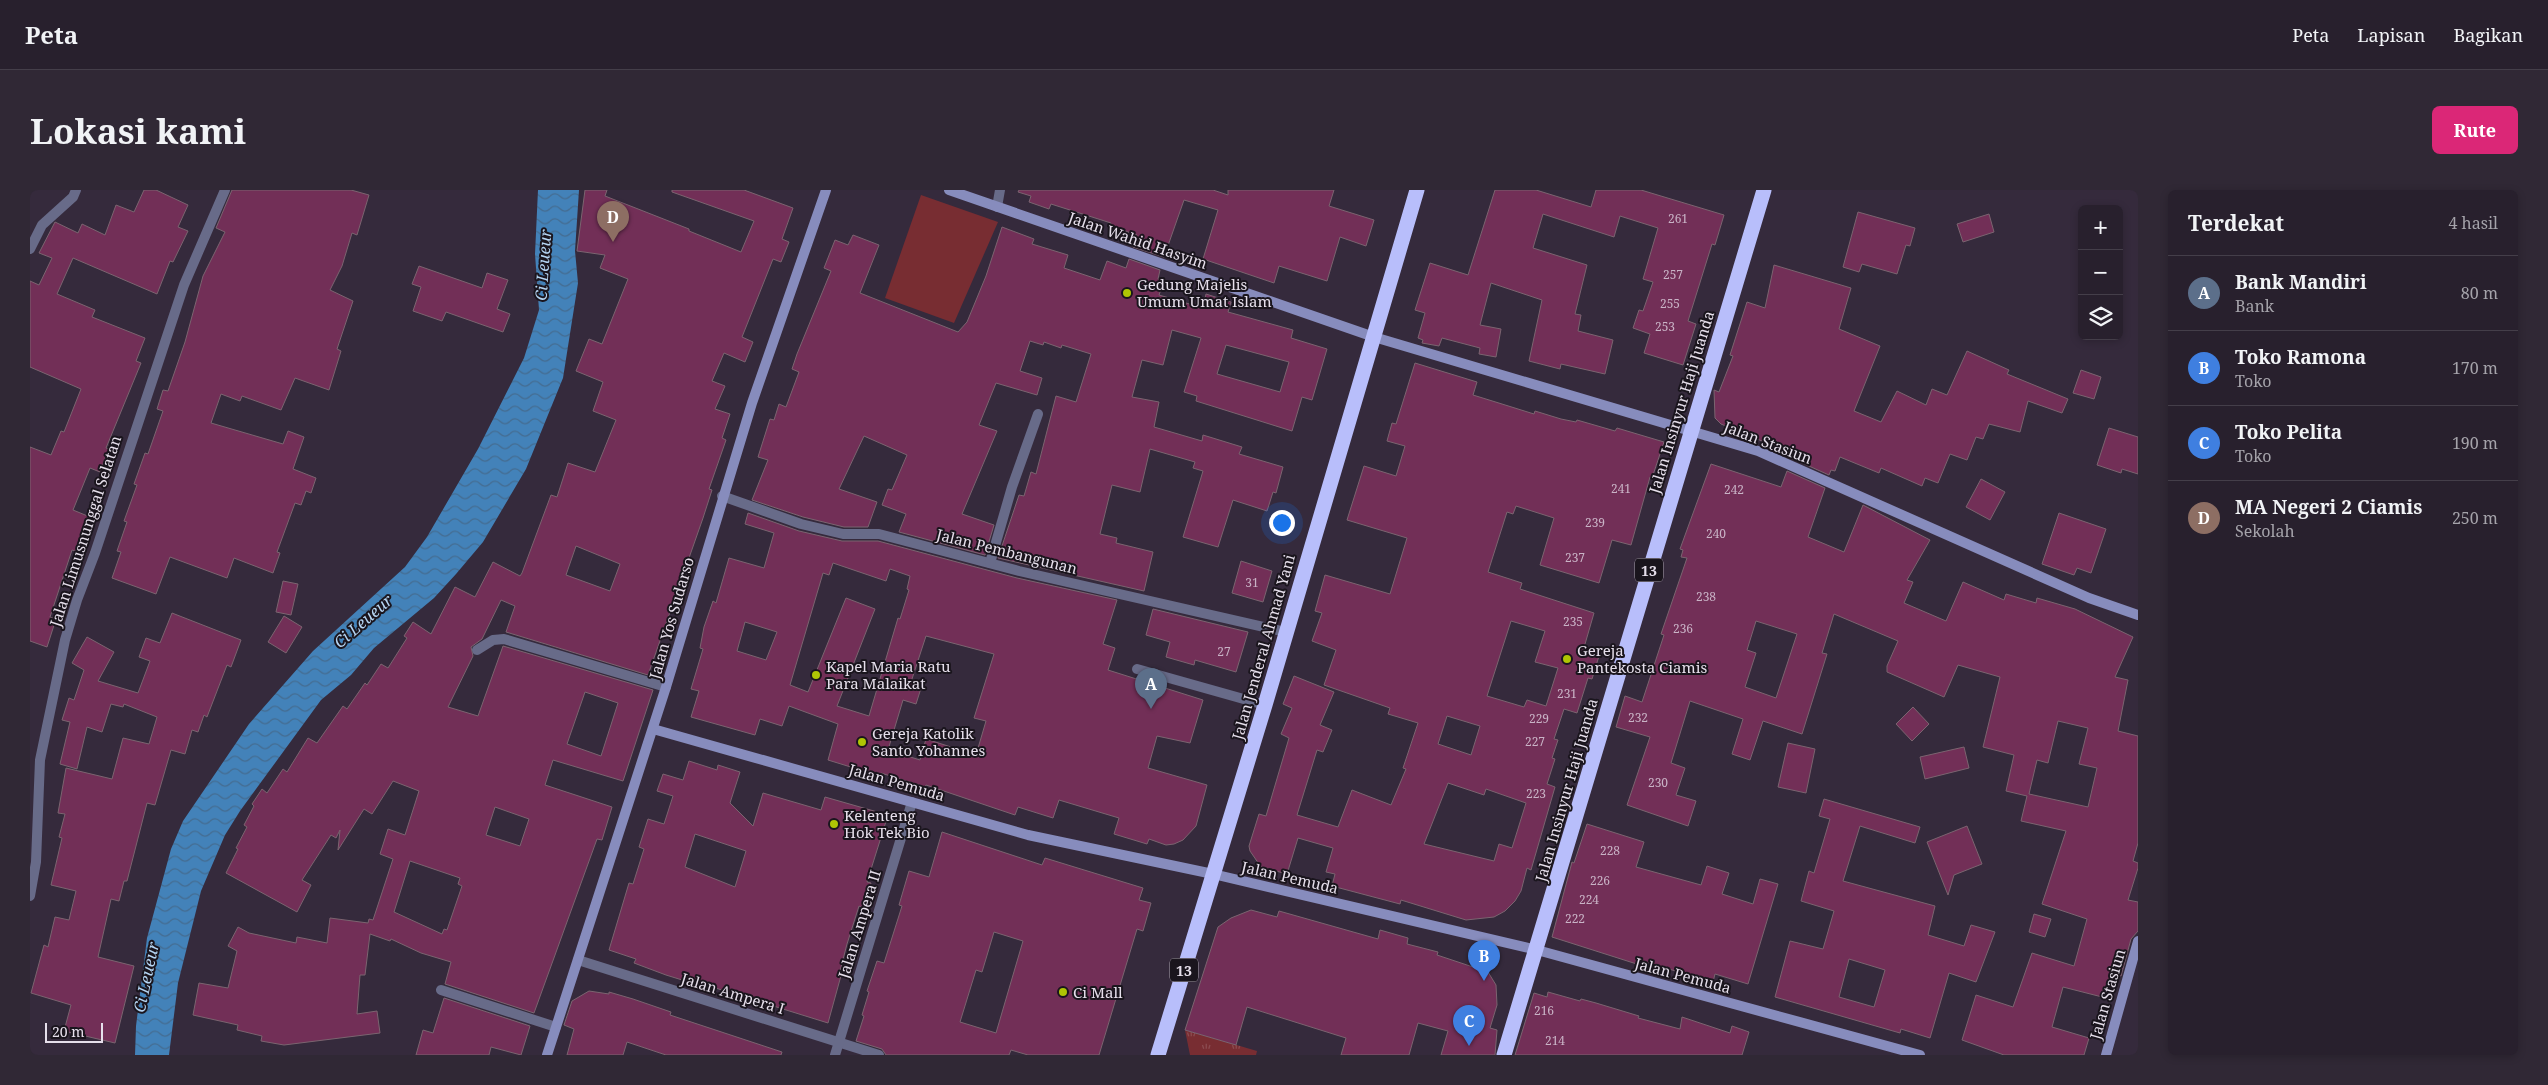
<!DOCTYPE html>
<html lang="id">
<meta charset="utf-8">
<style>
:root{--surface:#28202d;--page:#302835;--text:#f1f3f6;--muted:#a5a3aa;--line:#443e49;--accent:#db2777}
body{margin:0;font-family:"Noto Serif",serif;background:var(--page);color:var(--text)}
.controls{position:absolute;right:15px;top:15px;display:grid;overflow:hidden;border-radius:8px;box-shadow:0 2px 8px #0003}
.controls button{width:45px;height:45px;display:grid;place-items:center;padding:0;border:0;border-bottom:1px solid var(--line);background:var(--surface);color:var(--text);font:25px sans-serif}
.scale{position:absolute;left:15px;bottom:12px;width:58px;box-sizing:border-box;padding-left:5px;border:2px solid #e6dfeb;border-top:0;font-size:14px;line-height:18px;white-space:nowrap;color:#e6dfeb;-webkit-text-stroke:4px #1a151d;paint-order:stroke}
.you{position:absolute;left:1251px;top:332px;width:18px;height:18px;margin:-12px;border:4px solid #fff;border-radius:50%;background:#1a73e8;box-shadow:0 0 0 8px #1a73e833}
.badge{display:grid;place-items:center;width:32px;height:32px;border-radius:50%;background:var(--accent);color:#fff;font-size:16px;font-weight:700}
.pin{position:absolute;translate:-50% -41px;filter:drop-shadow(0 1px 2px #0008)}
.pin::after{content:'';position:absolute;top:26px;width:18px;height:15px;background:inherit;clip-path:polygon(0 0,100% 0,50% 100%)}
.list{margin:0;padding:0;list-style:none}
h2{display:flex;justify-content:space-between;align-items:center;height:65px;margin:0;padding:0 20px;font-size:21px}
h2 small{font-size:16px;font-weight:400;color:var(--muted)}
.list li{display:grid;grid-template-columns:32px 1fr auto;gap:15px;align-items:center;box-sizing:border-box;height:75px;padding:0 20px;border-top:1px solid var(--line)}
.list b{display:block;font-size:19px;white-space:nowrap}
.list p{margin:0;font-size:16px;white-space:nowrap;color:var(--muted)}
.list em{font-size:16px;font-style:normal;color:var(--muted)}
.icon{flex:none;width:28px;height:28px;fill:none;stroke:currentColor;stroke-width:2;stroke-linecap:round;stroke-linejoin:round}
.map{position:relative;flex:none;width:2108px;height:865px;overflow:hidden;border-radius:8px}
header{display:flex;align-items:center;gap:30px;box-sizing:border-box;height:70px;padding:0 25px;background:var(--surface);border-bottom:1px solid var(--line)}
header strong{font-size:24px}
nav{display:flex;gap:28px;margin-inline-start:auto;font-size:18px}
.intro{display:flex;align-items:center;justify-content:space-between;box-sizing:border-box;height:120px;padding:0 30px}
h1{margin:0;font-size:35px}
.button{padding:12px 22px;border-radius:8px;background:var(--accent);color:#fff;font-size:18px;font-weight:700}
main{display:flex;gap:30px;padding:0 30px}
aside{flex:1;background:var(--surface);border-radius:8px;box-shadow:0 2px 8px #0003}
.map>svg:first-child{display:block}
</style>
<header>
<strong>Peta</strong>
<nav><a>Peta</a><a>Lapisan</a><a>Bagikan</a></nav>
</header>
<div class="intro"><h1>Lokasi kami</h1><a class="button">Rute</a></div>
<main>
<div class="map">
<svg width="2108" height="865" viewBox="0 0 2108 865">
<defs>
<pattern id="park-tufts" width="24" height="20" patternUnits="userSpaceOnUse" patternTransform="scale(1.25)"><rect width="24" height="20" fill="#782d32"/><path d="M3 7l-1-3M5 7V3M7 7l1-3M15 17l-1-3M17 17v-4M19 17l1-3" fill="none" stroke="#8b4b50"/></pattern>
<pattern id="water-waves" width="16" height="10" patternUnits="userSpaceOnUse" patternTransform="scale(1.25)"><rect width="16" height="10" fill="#4382b9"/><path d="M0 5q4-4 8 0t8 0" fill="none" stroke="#446c91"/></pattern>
</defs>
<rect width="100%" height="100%" fill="#352a3c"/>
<polygon fill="#782d32" points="891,5 968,32 924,133 855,108"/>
<polygon fill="url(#park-tufts)" points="1155,840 1227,861 1226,865 1160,865"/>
<polygon fill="url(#water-waves)" points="508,0 549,0 545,61 548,93 533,188 496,279 453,352 426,384 404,408 344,458 321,485 291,510 210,621 195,645 171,701 148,793 139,865 105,865 106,836 117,748 141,659 153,631 219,534 283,461 375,377 397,347 448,259 494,168 509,120 505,64"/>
<g fill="#722f57" stroke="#7b6470" fill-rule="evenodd">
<polygon points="114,0 126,0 158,15 148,37 158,41 143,72 140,71 127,104 43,68 27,104 65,120 62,127 115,148 106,171 111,173 76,258 79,259 70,282 60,278 43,320 60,327 49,362 42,360 20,427 26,429 17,457 0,451 0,257 21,265 31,241 34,242 51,199 0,177 0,91 9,95 22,68 9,63 25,32 48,43 52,34 75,45 86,15 104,22"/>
<polygon points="202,0 321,0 339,5 327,45 322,43 312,76 300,100 323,111 307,159 311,161 299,200 265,188 251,220 212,206 210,211 191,204 181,233 253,254 258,241 274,247 263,279 286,288 281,303 276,301 271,315 265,313 247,362 250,363 243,383 204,368 197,388 140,367 126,404 82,388 91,362 87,361 97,332 94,331 107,295 104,294 115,263 118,264 133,221 127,219 133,200 138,201 155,152 173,86 195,42 186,38"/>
<path d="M555,0H577L575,6L659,39V41L711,62L724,31L642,2V0H714L763,18L752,49L759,52L751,72L743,69L712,147L723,152L715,172L694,163L682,191L695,196L685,219L700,224L692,248L696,250L679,299L682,300L673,328L618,485L476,442L485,416L471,410L452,449L441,457L443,466L418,517L448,526L473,456L623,500L593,591L523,570L515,595L582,617L572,650L567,649L504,823L415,794L421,772L391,763L361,749L360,751L340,744L335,785H330L327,824L347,821L350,843L254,855L231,851L232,846L207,840L208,835L163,825L169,793L198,798L207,761L198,756L208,737L219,743L266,753L267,747L297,753L300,728L338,733L339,729L343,730L363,669L350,664L358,639L375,645L389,601L363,591L342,624L334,619L308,660L310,640L306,648L301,645L272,690L281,695L267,722L196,683L208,659L206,658L217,637L214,635L224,616L222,614L232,599L237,603L253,579L257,582L278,548L287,553L313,516L317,519L335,493L337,495L351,474L358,478L377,448L374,446L383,432L401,444L425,397L445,407L463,372L490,386L492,383L521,305L527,307L538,273L565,282L586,230L563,221L573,192L546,181L559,149L572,154L598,89L570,78L575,65L547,61ZM546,356L590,374L580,401L536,385ZM555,502L588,513L571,566L537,554ZM465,617L499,629L490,656L456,645ZM380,671L430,688L428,694L432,696L417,740L414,739L412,744L364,722Z"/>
<polygon points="989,0 1183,0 1198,5 1198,0 1304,0 1299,16 1344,30 1336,56 1310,47 1297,91 1249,76 1244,93 1173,69 1188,20 1154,10 1134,67 1103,57 1107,45 1080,36 1081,33 1021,14 1019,19 999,12 1001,6 988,2"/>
<polygon points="1465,0 1506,0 1561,17 1566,0 1611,0 1694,25 1685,55 1682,54 1658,131 1666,134 1653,175 1614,163 1620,144 1603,138 1609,120 1613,121 1623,92 1613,89 1628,38 1590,26 1584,47 1513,24 1503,58 1557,75 1545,124 1551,125 1548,141 1583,150 1575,184 1531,174 1530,179 1499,171 1512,110 1461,93 1450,135 1471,139 1466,167 1449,164 1450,158 1412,148 1409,156 1392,153 1393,150 1388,148 1395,123 1385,120 1400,73 1438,85"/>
<polygon points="1828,22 1885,38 1880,56 1876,55 1867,84 1832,74 1829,82 1813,77"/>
<polygon points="1959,24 1964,42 1933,52 1927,34"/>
<path d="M972,37L1004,49L1002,54L1038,65L1034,78L1070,90L1077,71L1096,78L1099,69L1130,80L1128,89L1134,91L1129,105L1173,118L1176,104L1201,112L1198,122L1263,140L1261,148L1297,159L1282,210L1272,207L1262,241L1166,211L1167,206L1154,202L1171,148L1142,140L1133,175L1112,170L1102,207L1129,212L1124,237L1172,251L1173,245L1212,257L1209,264L1253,277L1246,303L1243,302L1237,321L1203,310L1188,357L1153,347L1173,281L1163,278L1165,272L1120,259L1110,302L1082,295L1070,344L1087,348L1086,353L1123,362L1114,401L968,368L989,305L994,306L1001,282L1006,284L1026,206L1046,212L1061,164L1032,155L1031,158L1014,152L1013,155L1000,151L990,181L1012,188L1007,205L966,193L949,235L967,241L932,324L964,335L955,365L869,342L876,324L852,315L858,299L862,300L877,265L834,246L809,299L847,312L838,337H814L773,327L722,310L738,270L728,267L740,229L744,230L749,214L756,217L769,182L762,179L767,164L801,81L794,78L805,50L818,55L823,45L849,55L830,103L928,142L937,132L956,86ZM1196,155L1259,172L1250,202L1187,184Z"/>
<polygon points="1744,75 1821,98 1809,139 1850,156 1824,221 1851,232 1867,201 1896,215 1902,199 1917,205 1937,161 1979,180 1977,184 2038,209 2032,223 1998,211 1990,242 1959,234 1953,249 1946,247 1937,270 1920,264 1908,293 1895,288 1892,296 1851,278 1849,283 1810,267 1805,281 1801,280 1799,285 1761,268 1763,264 1691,234 1685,228 1684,200 1689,202 1703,166 1700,165 1717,112 1735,118"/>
<polygon points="389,76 452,98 457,83 478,90 467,119 480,124 473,142 416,122 412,131 383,121 391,97 382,94"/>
<path d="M1385,173L1447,192L1443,205L1472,214L1504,224L1505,221L1531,229L1546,232L1547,230L1585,241L1587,238L1634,252L1622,288L1620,287L1601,355L1582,350L1569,393L1510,375L1524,328L1486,316L1483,324L1477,322L1458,382L1492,393L1490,399L1564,423L1553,461L1569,466L1562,489L1558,488L1547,523L1534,519L1524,549L1528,550L1522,568L1525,569L1517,594L1525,597L1501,680L1497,678L1491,701L1485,711L1475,721L1464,727L1436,730L1371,710L1370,714L1302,696L1305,684L1296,682L1303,658L1268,648L1257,684L1231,677L1220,661L1219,656L1229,624L1236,626L1259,548L1251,544L1262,518L1253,514L1264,486L1304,502L1290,535L1302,540L1293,562L1287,560L1267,625L1308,637L1322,600L1361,615L1376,579L1373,578L1388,533L1358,524L1360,518L1294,495L1306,460L1282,451L1292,423L1285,421L1295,385L1360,404L1377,348L1317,330L1334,276L1366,286L1375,256L1357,251L1362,233L1366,234ZM1481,431L1515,441L1505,472L1528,478L1516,516L1497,510L1494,517L1457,506ZM1417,526L1450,536L1441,565L1408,554ZM1418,593L1454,605L1456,599L1496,613L1482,658L1469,654L1464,671L1394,654Z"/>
<polygon points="2051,180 2071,187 2064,209 2043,203"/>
<polygon points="2079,238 2108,247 2108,284 2092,279 2091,283 2067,275"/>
<path d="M1681,274L1751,297L1757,281L1795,298L1778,347L1814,362L1833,315L1900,350L1877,390L1883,392L1874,413L1916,431L1933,392L1974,410L1976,404L2006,413L2007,408L2045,419L2103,447L2085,487L2098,490L2088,541L2108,546V653L2103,671L2108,673V678L2098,710L2108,712V741L2101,749L2091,786L2086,785L2080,809L2033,797L2022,837L2059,848L2054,865H1974L1932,850L1946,805L1983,817L2002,763L2044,776L2057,729L2012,714L2036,641L1991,631L1997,606L1976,601L1984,565L1953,557L1970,487L1928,475L1914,507L1857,482V476L1868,451L1804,424L1792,463L1797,464L1772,544L1733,531L1720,570L1702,564L1713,529L1660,511L1641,573L1655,578L1646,605L1666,611L1658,636L1597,615L1620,547L1586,537L1595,506L1612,512L1634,445L1631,444L1657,368L1651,367L1653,360L1650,359ZM1726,431L1767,444L1746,508L1715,497L1726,463L1717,460ZM2028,531L2058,538L2049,574L2067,578L2058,617L1999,604L2007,570L2018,573Z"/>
<polygon points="1951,289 1975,302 1960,330 1936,317"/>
<path d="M718,323L769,341L812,351H848L987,388L1087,410L1073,454L1085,458L1078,480L1173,510L1160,553L1127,546L1118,578L1177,595L1166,636L1153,650L1144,654L1136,655L1119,649L1117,654L1084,644L1089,628L1029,610L1023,628L988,617L985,625L896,595L895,597L851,583L850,586L798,570L808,534L759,516L752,536L730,529L725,545L661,527L669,501L661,499L673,459L670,458L674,437L683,411L686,413L699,368L734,378L744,343L715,334ZM803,373L856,391L860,379L880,386L877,399L879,400L870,429L868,428L839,526L807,516L845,419L816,408L778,502L760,495L793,383L799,385ZM715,432L747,442L736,470L707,461ZM896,446L964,464L944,528L956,531L946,565L896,549L890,570L858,560L873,510L886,514L892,495L881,492Z"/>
<polygon points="2029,323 2076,339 2061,383 2047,378 2044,385 2012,374"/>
<polygon points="1211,371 1242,381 1233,412 1202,403"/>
<polygon points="253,391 268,394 261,425 246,422"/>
<polygon points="1123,419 1218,442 1206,482 1165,470 1164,475 1136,467 1140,452 1116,445"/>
<polygon points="142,423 211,450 201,477 197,475 177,527 174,525 168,542 162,540 155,564 141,560 125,615 117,613 97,691 94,691 89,711 81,709 68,767 104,776 85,853 34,841 41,815 1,803 14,755 18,757 25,727 39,730 46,701 21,695 32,648 29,647 35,624 28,623 36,578 82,589 93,548 119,554 127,527 94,514 93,517 81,514 72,542 57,537 47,579 30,574 40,532 32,530 39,508 44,510 54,480 42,473 57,447 84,462 68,491 108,503 120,471 109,467 116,448 130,453"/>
<polygon points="254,426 272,437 256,463 238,452"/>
<polygon points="1883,517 1899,534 1882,551 1866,534"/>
<polygon points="1758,553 1785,559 1776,603 1748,597"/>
<polygon points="1934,557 1939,578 1895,589 1890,567"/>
<path d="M659,571L687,580L688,575L710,582L700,613L723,636L733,603L791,620L795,607L858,625L837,692L841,693L833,718L829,716L817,754L810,781L812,782L798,833L679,796L678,798L636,785L604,773L606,769L579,760L599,693L603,694L614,659L609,657L618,629L634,634L643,606L627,601L633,584L653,590ZM665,644L716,661L705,697L655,677Z"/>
<path d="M1794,609L1890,637L1885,653L1830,636L1813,691L1905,716L1898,745L1934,756L1941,735L1965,742L1946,792L1919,783L1900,848L1871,839L1870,843L1745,807L1760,751L1793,759L1804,721L1771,711L1779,681L1784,683L1800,629L1789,626ZM1819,769L1855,780L1844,817L1809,807Z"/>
<polygon points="1557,634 1614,652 1606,677 1671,695 1677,676 1699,683 1692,704 1723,714 1730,689 1748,694 1718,794 1685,784 1683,792 1615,772 1613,776 1522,747 1542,672 1544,673"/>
<polygon points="1937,636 1952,674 1924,685 1918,705 1897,652"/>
<path d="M912,642L1012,675L1015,668L1113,698L1109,710L1121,713L1113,741L1107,739L1069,865H998L981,860L979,865H856L852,859L826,851L834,826L832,825L839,802L837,801L847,771L854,773L872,716L869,715L879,681L899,687ZM964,742L993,751L966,843L930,832L946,780L952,782Z"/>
<polygon points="1221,720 1247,727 1249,721 1348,749 1350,740 1378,748 1377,754 1408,762 1407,765 1458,782 1466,795 1467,815 1460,838 1467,840 1465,865 1411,865 1418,841 1388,833 1379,865 1311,865 1316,848 1217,817 1206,855 1155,840 1188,737 1201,728"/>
<polygon points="2004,724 2021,729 2015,747 1999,742"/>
<polygon points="559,801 579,804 579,802 603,809 641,822 640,825 752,862 751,865 636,865 597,852 593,865 537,865 544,839 534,835 542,811"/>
<polygon points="1518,802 1550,811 1551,809 1566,813 1609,826 1608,828 1650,839 1652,827 1700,843 1702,836 1719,842 1712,865 1485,865 1504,803 1517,807"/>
<polygon points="414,808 500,836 491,865 461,857 459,865 386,865 393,840 403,843"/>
</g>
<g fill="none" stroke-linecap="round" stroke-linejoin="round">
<g stroke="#686b89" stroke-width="10">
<polyline points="967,17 970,0"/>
<polyline points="0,59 12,35 43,7 46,0"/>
<polyline points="692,306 771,334 813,344 849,344 989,381 1256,442"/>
<polyline points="960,373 982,297 1008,224"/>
<polyline points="447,460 463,450 474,449 636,497"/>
<polyline points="1107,479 1235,515"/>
<polyline points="0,706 6,672 10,570 35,450 47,410 65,363 154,95 195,0"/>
<polyline points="548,770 849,865"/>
<polyline points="411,800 526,837"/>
<polyline points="805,865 882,612"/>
</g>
<g stroke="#878cbd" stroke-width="10">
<polyline points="919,0 1344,147 1728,261 2059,408 2108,425"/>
<polyline points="623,539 998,645 1183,684 1507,760 1890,865"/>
<polyline points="517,865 636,497 722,213 796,0"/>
<polyline points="2076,865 2108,751"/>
</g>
<g stroke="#b8befb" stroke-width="15">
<polyline points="1128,865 1235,515 1387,0"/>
<polyline points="1474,865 1734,0"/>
</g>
</g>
<g fill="#afc504" stroke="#1a151d" stroke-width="2">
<circle cx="1097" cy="103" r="5"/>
<circle cx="1537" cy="469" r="5"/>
<circle cx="786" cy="485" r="5"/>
<circle cx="832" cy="552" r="5"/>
<circle cx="804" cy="634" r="5"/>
<circle cx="1033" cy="802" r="5"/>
</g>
<g text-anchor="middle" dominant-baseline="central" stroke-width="4" stroke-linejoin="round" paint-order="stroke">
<g font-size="12" fill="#c9b3c6">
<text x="1648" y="28">261</text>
<text x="1643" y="84">257</text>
<text x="1640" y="113">255</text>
<text x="1635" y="136">253</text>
<text x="1591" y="298">241</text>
<text x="1704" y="299">242</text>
<text x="1565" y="332">239</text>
<text x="1686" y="343">240</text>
<text x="1545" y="367">237</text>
<text x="1222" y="392">31</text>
<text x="1676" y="406">238</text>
<text x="1543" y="431">235</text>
<text x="1653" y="438">236</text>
<text x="1194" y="461">27</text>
<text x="1537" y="503">231</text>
<text x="1608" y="527">232</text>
<text x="1509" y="528">229</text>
<text x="1505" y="551">227</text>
<text x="1628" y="592">230</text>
<text x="1506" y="603">223</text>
<text x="1580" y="660">228</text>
<text x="1570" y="690">226</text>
<text x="1559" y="709">224</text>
<text x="1545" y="728">222</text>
<text x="1514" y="820">216</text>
<text x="1525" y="850">214</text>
</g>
<g fill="#1a151d" stroke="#a9a2ad" stroke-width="1">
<rect x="1605" y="368.5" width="28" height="23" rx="4"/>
<rect x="1140" y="768.5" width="28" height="23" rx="4"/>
</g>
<g font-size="14" font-weight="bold" fill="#e6dfeb">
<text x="1619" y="380">13</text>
<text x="1154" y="780">13</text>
</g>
<g font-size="15" fill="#e6dfeb" stroke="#1a151d">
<text transform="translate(1108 50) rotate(19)">Jalan Wahid Hasyim</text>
<text transform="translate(1651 212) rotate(-73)">Jalan Insinyur Haji Juanda</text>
<text transform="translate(1738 252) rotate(21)">Jalan Stasiun</text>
<text transform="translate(55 341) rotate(-72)">Jalan Limusnunggal Selatan</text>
<text transform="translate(977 361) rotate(14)">Jalan Pembangunan</text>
<text transform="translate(641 428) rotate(-74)">Jalan Yos Sudarso</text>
<text transform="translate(1233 457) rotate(-74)">Jalan Jenderal Ahmad Yani</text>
<text transform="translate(867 592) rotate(16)">Jalan Pemuda</text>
<text transform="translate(1536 600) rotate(-74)">Jalan Insinyur Haji Juanda</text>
<text transform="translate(1260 687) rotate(13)">Jalan Pemuda</text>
<text transform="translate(829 734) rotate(-73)">Jalan Ampera II</text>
<text transform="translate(1653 785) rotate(15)">Jalan Pemuda</text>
<text transform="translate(703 803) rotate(17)">Jalan Ampera I</text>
<text transform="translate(2077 804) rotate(-74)">Jalan Stasiun</text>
</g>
<g font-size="15" fill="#e6dfeb" stroke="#1a151d" text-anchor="start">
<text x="1107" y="94">Gedung Majelis<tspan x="1107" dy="17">Umum Umat Islam</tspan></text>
<text x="1547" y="460">Gereja<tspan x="1547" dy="17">Pantekosta Ciamis</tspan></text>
<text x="796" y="476">Kapel Maria Ratu<tspan x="796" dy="17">Para Malaikat</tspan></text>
<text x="842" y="543">Gereja Katolik<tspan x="842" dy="17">Santo Yohannes</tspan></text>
<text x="814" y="625">Kelenteng<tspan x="814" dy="17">Hok Tek Bio</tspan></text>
<text x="1043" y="802">Ci Mall</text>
</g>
<g font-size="16" font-style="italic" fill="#b5d5f3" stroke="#1a151d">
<text transform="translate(513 75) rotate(-86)">Ci Leueur</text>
<text transform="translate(333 431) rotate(-41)">Ci Leueur</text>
<text transform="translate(116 787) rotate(-78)">Ci Leueur</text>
</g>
</g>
</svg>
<div class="controls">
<button>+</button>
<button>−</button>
<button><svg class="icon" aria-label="layers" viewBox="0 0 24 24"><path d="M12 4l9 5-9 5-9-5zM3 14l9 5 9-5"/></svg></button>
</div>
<div class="scale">20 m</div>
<div class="you"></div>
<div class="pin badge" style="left:1121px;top:519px;background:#5c6f8a">A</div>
<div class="pin badge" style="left:1454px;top:791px;background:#3f7fe0">B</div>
<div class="pin badge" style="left:1439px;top:856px;background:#3f7fe0">C</div>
<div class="pin badge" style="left:583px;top:52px;background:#8d6e63">D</div>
</div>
<aside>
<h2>Terdekat<small>4 hasil</small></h2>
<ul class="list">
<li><span class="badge" style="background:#5c6f8a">A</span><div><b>Bank Mandiri</b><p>Bank</p></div><em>80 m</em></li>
<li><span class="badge" style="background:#3f7fe0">B</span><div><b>Toko Ramona</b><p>Toko</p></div><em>170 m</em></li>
<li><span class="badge" style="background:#3f7fe0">C</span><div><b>Toko Pelita</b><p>Toko</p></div><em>190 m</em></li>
<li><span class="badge" style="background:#8d6e63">D</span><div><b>MA Negeri 2 Ciamis</b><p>Sekolah</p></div><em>250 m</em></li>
</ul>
</aside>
</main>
